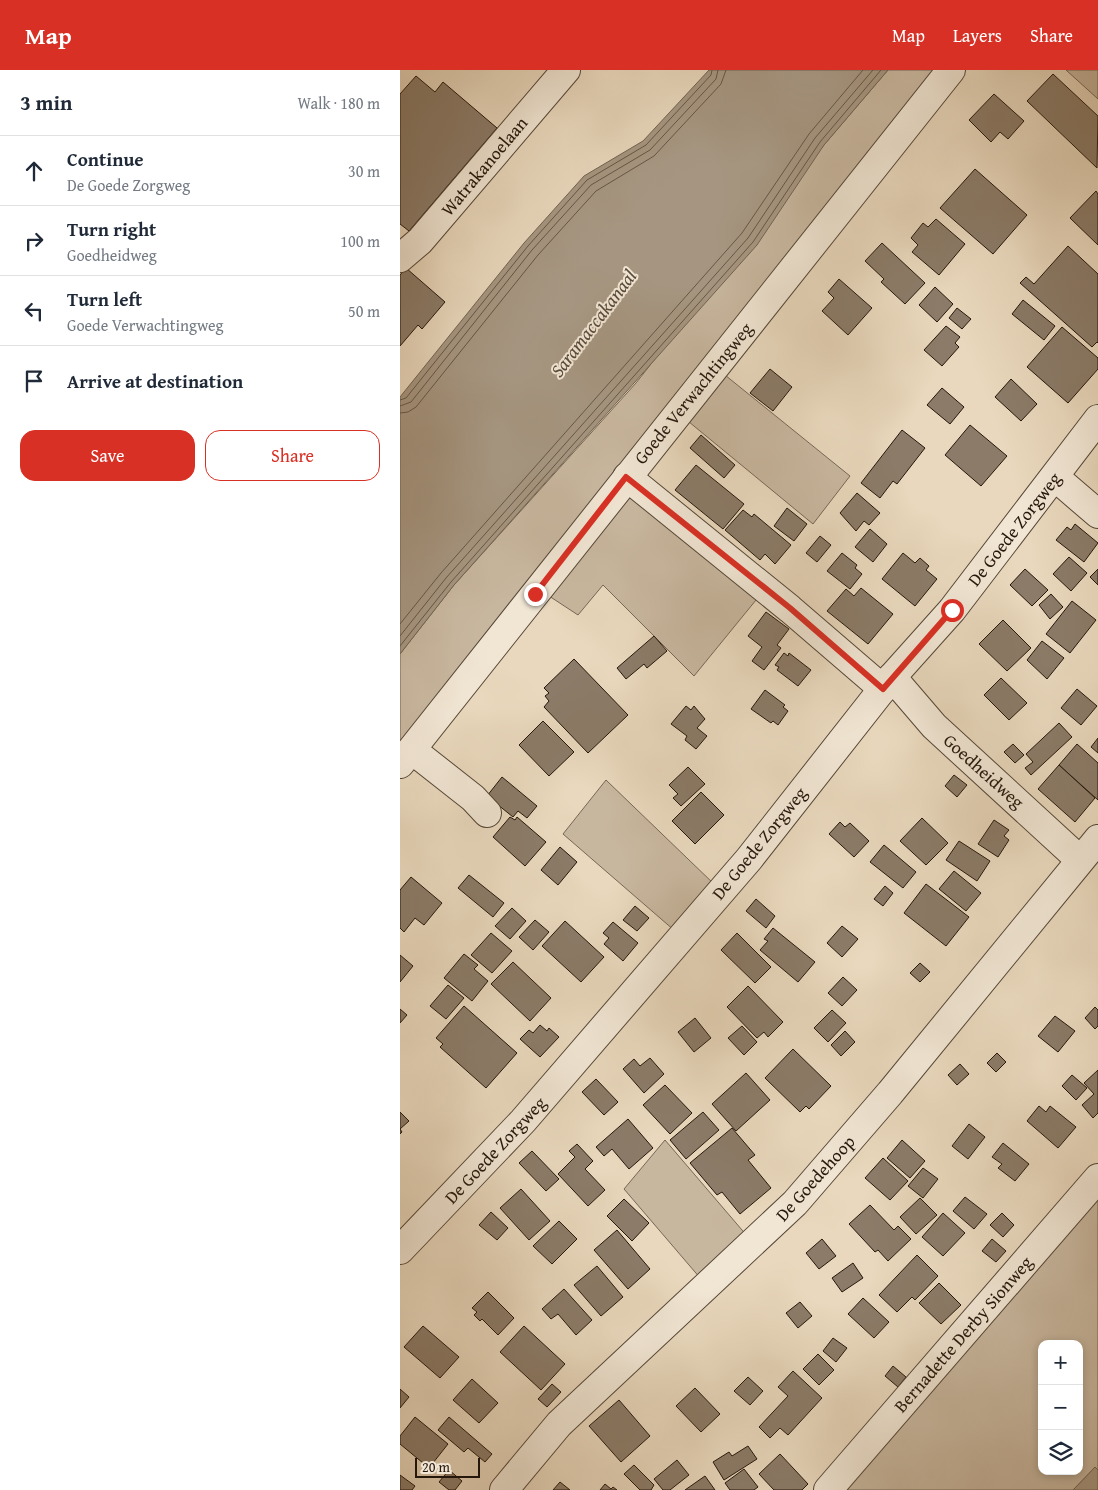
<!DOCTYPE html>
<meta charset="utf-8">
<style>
:root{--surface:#fff;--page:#f6f6f7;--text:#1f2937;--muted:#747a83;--line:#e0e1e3;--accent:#d93025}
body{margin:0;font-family:"Gentium Book Plus",serif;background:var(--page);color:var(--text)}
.controls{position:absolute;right:15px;bottom:15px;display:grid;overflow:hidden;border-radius:10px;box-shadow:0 2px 8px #0003}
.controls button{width:45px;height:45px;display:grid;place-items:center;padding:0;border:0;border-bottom:1px solid var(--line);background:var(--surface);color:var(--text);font:25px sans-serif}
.scale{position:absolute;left:15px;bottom:12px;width:65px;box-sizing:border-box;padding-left:5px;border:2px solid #25170c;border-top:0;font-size:14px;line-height:18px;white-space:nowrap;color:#25170c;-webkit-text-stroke:4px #f1e6d4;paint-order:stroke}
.stop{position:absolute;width:15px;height:15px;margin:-11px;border:4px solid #d93025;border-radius:50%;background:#fff}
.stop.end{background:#d93025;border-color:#fff;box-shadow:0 1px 5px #0008}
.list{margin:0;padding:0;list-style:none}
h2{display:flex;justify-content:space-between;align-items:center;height:65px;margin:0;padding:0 20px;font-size:21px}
h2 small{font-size:16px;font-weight:400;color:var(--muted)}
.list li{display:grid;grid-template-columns:32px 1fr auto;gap:15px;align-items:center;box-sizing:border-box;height:70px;padding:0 20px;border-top:1px solid var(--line)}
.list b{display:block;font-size:19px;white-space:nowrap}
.list p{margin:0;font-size:16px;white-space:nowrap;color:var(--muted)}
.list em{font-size:16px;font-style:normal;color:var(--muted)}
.actions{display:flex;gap:10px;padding:15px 20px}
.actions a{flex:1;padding:11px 0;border:1px solid var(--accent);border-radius:15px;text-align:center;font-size:18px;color:var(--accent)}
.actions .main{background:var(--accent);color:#fff}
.icon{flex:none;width:28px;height:28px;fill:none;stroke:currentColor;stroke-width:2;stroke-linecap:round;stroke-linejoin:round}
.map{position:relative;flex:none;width:698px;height:1420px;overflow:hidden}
header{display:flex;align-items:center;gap:30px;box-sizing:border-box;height:70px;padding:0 25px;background:var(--accent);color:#fff}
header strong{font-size:24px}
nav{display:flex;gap:28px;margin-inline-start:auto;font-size:18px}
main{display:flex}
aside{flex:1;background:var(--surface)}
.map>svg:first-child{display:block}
</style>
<header>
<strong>Map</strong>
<nav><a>Map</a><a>Layers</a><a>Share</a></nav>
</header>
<main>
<aside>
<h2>3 min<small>Walk · 180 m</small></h2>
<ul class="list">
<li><svg class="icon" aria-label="ahead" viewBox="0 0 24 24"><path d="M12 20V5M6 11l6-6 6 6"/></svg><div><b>Continue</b><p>De Goede Zorgweg</p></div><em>30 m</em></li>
<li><svg class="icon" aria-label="right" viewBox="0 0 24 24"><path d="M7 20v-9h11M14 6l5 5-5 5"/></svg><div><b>Turn right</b><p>Goedheidweg</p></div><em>100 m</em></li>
<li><svg class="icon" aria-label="left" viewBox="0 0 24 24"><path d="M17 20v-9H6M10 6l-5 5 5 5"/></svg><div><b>Turn left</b><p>Goede Verwachtingweg</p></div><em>50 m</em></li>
<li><svg class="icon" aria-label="arrive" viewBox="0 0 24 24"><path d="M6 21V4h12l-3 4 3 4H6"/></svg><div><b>Arrive at destination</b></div></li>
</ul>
<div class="actions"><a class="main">Save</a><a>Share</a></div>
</aside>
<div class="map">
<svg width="698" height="1420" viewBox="0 0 698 1420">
<rect width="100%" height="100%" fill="#e9d8bd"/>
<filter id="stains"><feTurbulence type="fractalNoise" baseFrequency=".004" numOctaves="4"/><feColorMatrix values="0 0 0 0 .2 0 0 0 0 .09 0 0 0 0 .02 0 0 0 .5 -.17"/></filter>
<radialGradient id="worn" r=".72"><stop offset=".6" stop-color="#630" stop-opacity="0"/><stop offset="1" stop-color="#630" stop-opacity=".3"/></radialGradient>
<g fill="#c8b79f" stroke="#766756" fill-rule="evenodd">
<polygon points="488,0 542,0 0,680 0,584 54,515 236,313 424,75"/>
<polygon points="666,0 698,0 698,29"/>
<polygon points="320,301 450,406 413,454 283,347"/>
<polygon points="230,423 365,519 294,606 203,515 178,545 146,524"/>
<polygon points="206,710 315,815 275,861 163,764"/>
<polygon points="265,1070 348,1167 301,1209 224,1119"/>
<path d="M698,1127V1400L695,1398L673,1420H443ZM642,1274H679V1401H642Z"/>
</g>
<g fill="#a69681" stroke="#726352">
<polygon points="309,0 488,0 424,75 357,175 54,515 0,584 0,327 124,173 184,106 243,71"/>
<polygon points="695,1397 698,1400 698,1420 673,1420"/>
</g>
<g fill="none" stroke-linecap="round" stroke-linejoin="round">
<g stroke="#665646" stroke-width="1">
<polyline points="0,330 6,328 128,176 187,110 246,75 311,5 312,0"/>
<polyline points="0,336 11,332 132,180 191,115 250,80 316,9 318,0"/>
<polyline points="0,343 8,342 16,337 138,185 196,121 254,86 321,14 326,0"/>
<polyline points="0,554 41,503 342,163 409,64 463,0"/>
<polyline points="0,566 46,508 348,168 415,68 473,0"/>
<polyline points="0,576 51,512 353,172 420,72 481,0"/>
</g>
</g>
<g fill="#8b7b68" stroke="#25170c">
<polygon points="653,4 698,46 697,98 627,31"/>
<polygon points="16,6 35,22 43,12 97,58 9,161 0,154 0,24"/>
<polygon points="594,24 624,51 608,69 600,62 591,72 569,50"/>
<polygon points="575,99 627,145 593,184 540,138"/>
<polygon points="696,121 698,124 698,175 670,148"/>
<polygon points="536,149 565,174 539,205 512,182 518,175 511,168 523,153 528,157"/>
<polygon points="482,173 525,213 505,234 481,212 484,209 465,191"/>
<polygon points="668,176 698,204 698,273 697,272 692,277 620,213 626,207 634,214"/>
<polygon points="6,198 45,232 22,259 18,255 0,276 0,205"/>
<polygon points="439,209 472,238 448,265 422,241 434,228 428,222"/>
<polygon points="535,217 553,234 537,252 519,235"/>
<polygon points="623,230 655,256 644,270 612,244"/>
<polygon points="557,238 571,249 562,259 549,248"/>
<polygon points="546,256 560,267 555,273 559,277 542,296 524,280"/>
<polygon points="662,257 698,288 698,299 668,333 627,297"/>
<polygon points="370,299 392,317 373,341 350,323"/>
<polygon points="611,309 637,334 621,351 595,327"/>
<polygon points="542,318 564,337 550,354 527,335"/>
<polygon points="570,355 607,386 581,416 545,385"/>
<polygon points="502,360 525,378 497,414 493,411 480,428 461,413"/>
<polygon points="301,365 335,395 324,408 290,378"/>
<polygon points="296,395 344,434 323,459 275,420"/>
<polygon points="457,423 480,443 469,455 464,451 456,461 440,443"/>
<polygon points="387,438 407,454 394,471 374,456"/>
<polygon points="343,440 352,447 354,444 391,475 375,494 365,484 360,490 325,460"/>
<polygon points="675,454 698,473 684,492 656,470 667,457 671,460"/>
<polygon points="470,459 487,474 473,492 455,477"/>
<polygon points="420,466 431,475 417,492 406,483"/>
<polygon points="442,483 457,495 455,498 462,504 450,519 427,501"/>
<polygon points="503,483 515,493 520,488 529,496 526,500 537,509 515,536 482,509"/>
<polygon points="669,487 687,503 671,521 653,504"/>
<polygon points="625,499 648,520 632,536 610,515"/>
<polygon points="698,499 698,515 690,507"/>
<polygon points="461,518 493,544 468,574 427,541 446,519 454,526"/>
<polygon points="651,524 663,537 650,549 639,535"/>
<polygon points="672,531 696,550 670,583 646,564"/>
<polygon points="366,542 389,559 377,575 381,578 364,600 352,591 362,577 348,566"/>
<polygon points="603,550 631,578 607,601 579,574"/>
<polygon points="254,566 267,581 247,598 244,594 226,609 217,598"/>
<polygon points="642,571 664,588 647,609 627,590"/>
<polygon points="384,583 388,586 389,583 411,600 398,616 377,600 379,597 375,595"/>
<polygon points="174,589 228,645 188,683 144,637 149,631 145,626 149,623 144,618"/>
<polygon points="601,608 627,633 609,650 584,625"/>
<polygon points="677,619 697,636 681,655 661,638"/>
<polygon points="365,620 385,635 383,637 388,641 378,655 373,651 371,653 351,639"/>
<polygon points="286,636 291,640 294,636 305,649 297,658 307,666 296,679 285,670 287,666 271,654"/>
<polygon points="143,651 174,682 149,706 119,675"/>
<polygon points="659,653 672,667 631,705 625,698 633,692 626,684"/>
<polygon points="698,668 698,683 691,677"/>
<polygon points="613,674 624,685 615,693 604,682"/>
<polygon points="677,674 698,693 698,730 659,695"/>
<polygon points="659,695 695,728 675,752 638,719"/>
<polygon points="288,697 305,714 281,736 273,728 278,724 269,715"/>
<polygon points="554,705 567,715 557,727 545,716"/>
<polygon points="102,707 137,736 127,748 118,741 113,747 87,726"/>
<polygon points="301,722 324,745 295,774 272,751"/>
<polygon points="110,747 115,750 117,747 146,772 125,796 93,767"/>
<polygon points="522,748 548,773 526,795 500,771"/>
<polygon points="594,750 609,760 604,766 609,770 598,787 578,774"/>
<polygon points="440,752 445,757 450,753 469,771 454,787 429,764"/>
<polygon points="559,771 590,791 577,811 546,790"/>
<polygon points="484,775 516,802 503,818 470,792"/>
<polygon points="160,777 177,792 158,815 141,800"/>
<polygon points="554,801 581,823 566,841 539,819"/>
<polygon points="69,805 104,833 93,847 58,818"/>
<polygon points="11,807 42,833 24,855 15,848 4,862 0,858 0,820"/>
<polygon points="526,814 569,847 546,876 504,843"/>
<polygon points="485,816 493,823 483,836 474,829"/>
<polygon points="356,829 375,846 366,858 346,841"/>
<polygon points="235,836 249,848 237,861 223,850"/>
<polygon points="112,838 126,851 110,869 95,856"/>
<polygon points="135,850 149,862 133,880 119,867"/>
<polygon points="165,851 204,887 181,912 142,876"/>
<polygon points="213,852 238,873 223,891 204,874 209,868 203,863"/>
<polygon points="442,856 458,869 442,887 427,873"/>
<polygon points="373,858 415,892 398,912 360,880 368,871 364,869"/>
<polygon points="91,863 112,881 92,903 71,885"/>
<polygon points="337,863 371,897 355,913 321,880"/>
<polygon points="64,884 78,895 74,899 88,911 72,931 44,908"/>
<polygon points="0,885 13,896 0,912"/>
<polygon points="113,892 151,928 130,951 91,914"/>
<polygon points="520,893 530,902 520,912 510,903"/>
<polygon points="443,907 457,920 442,936 428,923"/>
<polygon points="48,915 64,928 46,949 30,936"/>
<polygon points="348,916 383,952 368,967 364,962 357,968 327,937"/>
<polygon points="64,936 117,983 86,1018 40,977 43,974 36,968"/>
<polygon points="695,937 698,940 698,956 695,959 685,948"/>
<polygon points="0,939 7,945 0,953"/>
<polygon points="432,940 446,953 428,972 414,958"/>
<polygon points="655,946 675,961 658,982 638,966"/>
<polygon points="295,948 311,968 294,982 278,962"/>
<polygon points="140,955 147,961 149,958 159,967 140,987 120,969 129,960 133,963"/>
<polygon points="342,956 357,972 344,985 328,968"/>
<polygon points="445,961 455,972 441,986 431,975"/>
<polygon points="393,979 431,1016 409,1039 406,1036 400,1042 365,1008"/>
<polygon points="597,983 606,992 596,1002 587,993"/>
<polygon points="250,988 264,1004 244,1023 223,999 234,989 240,996"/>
<polygon points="560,994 569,1004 557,1015 548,1005"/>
<polygon points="698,1000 698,1043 693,1048 682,1035 694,1024 684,1013"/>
<polygon points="346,1003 370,1030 336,1061 312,1034"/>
<polygon points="672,1005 687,1018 676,1030 662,1016"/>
<polygon points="196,1009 218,1032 204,1045 182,1022"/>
<polygon points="265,1015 292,1043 270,1064 243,1035"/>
<polygon points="639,1036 646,1042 650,1036 676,1057 658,1078 627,1051"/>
<polygon points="0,1042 9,1051 0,1059 2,1062 0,1064"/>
<polygon points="303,1042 319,1060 286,1089 270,1070"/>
<polygon points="228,1049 253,1078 229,1099 212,1079 204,1086 196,1077"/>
<polygon points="569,1054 585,1067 568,1089 552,1076"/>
<polygon points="332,1058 355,1085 348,1090 371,1118 340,1144 322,1122 317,1125 290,1093"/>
<polygon points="502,1070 525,1091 510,1108 487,1088"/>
<polygon points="603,1073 629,1094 615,1111 598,1098 602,1094 592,1087"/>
<polygon points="177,1074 193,1091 185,1099 205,1120 188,1136 158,1104 175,1087 169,1081"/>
<polygon points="132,1081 159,1109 146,1121 119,1093"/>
<polygon points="483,1088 508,1111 490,1130 465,1108"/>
<polygon points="523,1098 538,1109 523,1128 508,1116"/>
<polygon points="121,1119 150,1151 129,1170 100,1138"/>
<polygon points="565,1127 587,1144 574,1159 553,1141"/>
<polygon points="520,1128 537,1145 516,1164 500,1147"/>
<polygon points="224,1129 249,1153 232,1171 207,1146"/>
<polygon points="470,1135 494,1160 498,1156 511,1169 488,1191 478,1180 475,1182 449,1154"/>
<polygon points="91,1142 108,1158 97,1170 79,1155"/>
<polygon points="543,1143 565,1163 543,1186 522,1167"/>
<polygon points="602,1143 614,1155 603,1167 590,1155"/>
<polygon points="159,1151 177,1169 152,1194 133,1176"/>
<polygon points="217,1160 250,1199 228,1219 194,1180"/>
<polygon points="422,1169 436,1186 419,1199 406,1183"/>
<polygon points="592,1169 606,1181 596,1192 582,1181"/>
<polygon points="517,1185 538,1206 515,1230 512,1227 497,1242 479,1225"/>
<polygon points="453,1193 463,1208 442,1222 432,1208"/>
<polygon points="197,1196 223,1227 201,1246 174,1215"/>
<polygon points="539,1213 561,1235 541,1254 519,1233"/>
<polygon points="164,1219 192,1250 176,1265 158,1244 151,1249 142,1239"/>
<polygon points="88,1222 114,1248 98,1265 82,1249 80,1251 74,1245 77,1242 72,1238"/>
<polygon points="463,1228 489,1252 474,1268 448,1244"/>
<polygon points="400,1232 412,1246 398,1258 386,1243"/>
<polygon points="23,1256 59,1287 40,1308 4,1277"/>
<polygon points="124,1256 165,1294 141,1320 100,1282"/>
<polygon points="433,1268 447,1278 436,1292 423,1281"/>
<polygon points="418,1284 434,1300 419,1315 403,1299"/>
<polygon points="493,1296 506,1307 498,1317 485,1306"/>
<polygon points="393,1301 422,1328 388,1365 380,1358 370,1368 359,1357 388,1326 378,1317"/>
<polygon points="348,1307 363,1321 350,1335 334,1321"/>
<polygon points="72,1309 98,1333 79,1353 53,1330"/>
<polygon points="152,1314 161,1322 147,1337 138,1329"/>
<polygon points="295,1318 320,1344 301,1362 276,1336"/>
<polygon points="0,1319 9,1327 0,1338"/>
<polygon points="219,1330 250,1366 221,1392 189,1356"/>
<polygon points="15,1347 48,1374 29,1398 0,1374 0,1366"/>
<polygon points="49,1347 92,1384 85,1392 68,1378 64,1382 38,1360"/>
<polygon points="348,1376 357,1389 324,1410 313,1392 329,1382 332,1386"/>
<polygon points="380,1384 408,1414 402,1420 374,1420 359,1404"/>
<polygon points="277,1390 289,1405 270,1420 263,1420 254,1409"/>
<polygon points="234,1395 254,1415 251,1420 240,1420 224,1404"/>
<polygon points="344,1399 358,1417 354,1420 330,1420 325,1413"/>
<polygon points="49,1400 62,1411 55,1420 49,1420 39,1412"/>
<polygon points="0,1405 15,1416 12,1420 0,1420"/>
<polygon points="305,1406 315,1420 285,1420"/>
<polygon points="160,1412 170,1420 153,1420"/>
<polygon points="205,1414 211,1419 213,1417 217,1420 200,1420"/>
</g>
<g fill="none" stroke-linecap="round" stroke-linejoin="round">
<defs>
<g id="minor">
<polyline points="0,188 20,171 166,0"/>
<polyline points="227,407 390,539 483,619"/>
<polyline points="655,407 698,444"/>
<polyline points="492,607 534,656 680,790"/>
<polyline points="12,680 73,728 87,743"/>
<polyline points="0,694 551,0"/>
<polyline points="0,1180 123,1051 349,789 492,607 552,540 698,349"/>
<polyline points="104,1420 159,1354 395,1133 490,1023 698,769"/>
<polyline points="428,1420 698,1108"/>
</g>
</defs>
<use href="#minor" stroke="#564738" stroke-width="30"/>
<use href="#minor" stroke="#f1e6d4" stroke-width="28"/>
</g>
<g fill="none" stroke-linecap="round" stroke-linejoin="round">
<polyline stroke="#d93025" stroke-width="6" points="135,524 226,407 390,538 483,619 552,540"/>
</g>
<g text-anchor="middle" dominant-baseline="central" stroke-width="4" stroke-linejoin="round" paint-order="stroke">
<g font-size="18" fill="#25170c" stroke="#f1e6d4">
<text transform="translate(84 96) rotate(-50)">Watrakanoelaan</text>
<text transform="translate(293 323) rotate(-51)">Goede Verwachtingweg</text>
<text transform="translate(614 459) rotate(-52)">De Goede Zorgweg</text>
<text transform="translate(584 701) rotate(42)">Goedheidweg</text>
<text transform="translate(359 773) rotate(-51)">De Goede Zorgweg</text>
<text transform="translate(95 1080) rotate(-47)">De Goede Zorgweg</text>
<text transform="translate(415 1108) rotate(-48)">De Goedehoop</text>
<text transform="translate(563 1264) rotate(-49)">Bernadette Derby Sionweg</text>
</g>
<g font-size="19" font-style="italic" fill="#594a3b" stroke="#f1e6d4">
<text transform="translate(193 253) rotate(-53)">Saramaccakanaal</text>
</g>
</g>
<rect width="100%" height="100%" filter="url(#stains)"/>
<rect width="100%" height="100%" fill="url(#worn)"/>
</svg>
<div class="controls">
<button>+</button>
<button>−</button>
<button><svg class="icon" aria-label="layers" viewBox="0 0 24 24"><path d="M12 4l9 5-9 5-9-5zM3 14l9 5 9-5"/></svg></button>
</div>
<div class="scale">20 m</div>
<div class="stop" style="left:552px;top:540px"></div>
<div class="stop end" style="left:135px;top:524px"></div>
</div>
</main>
